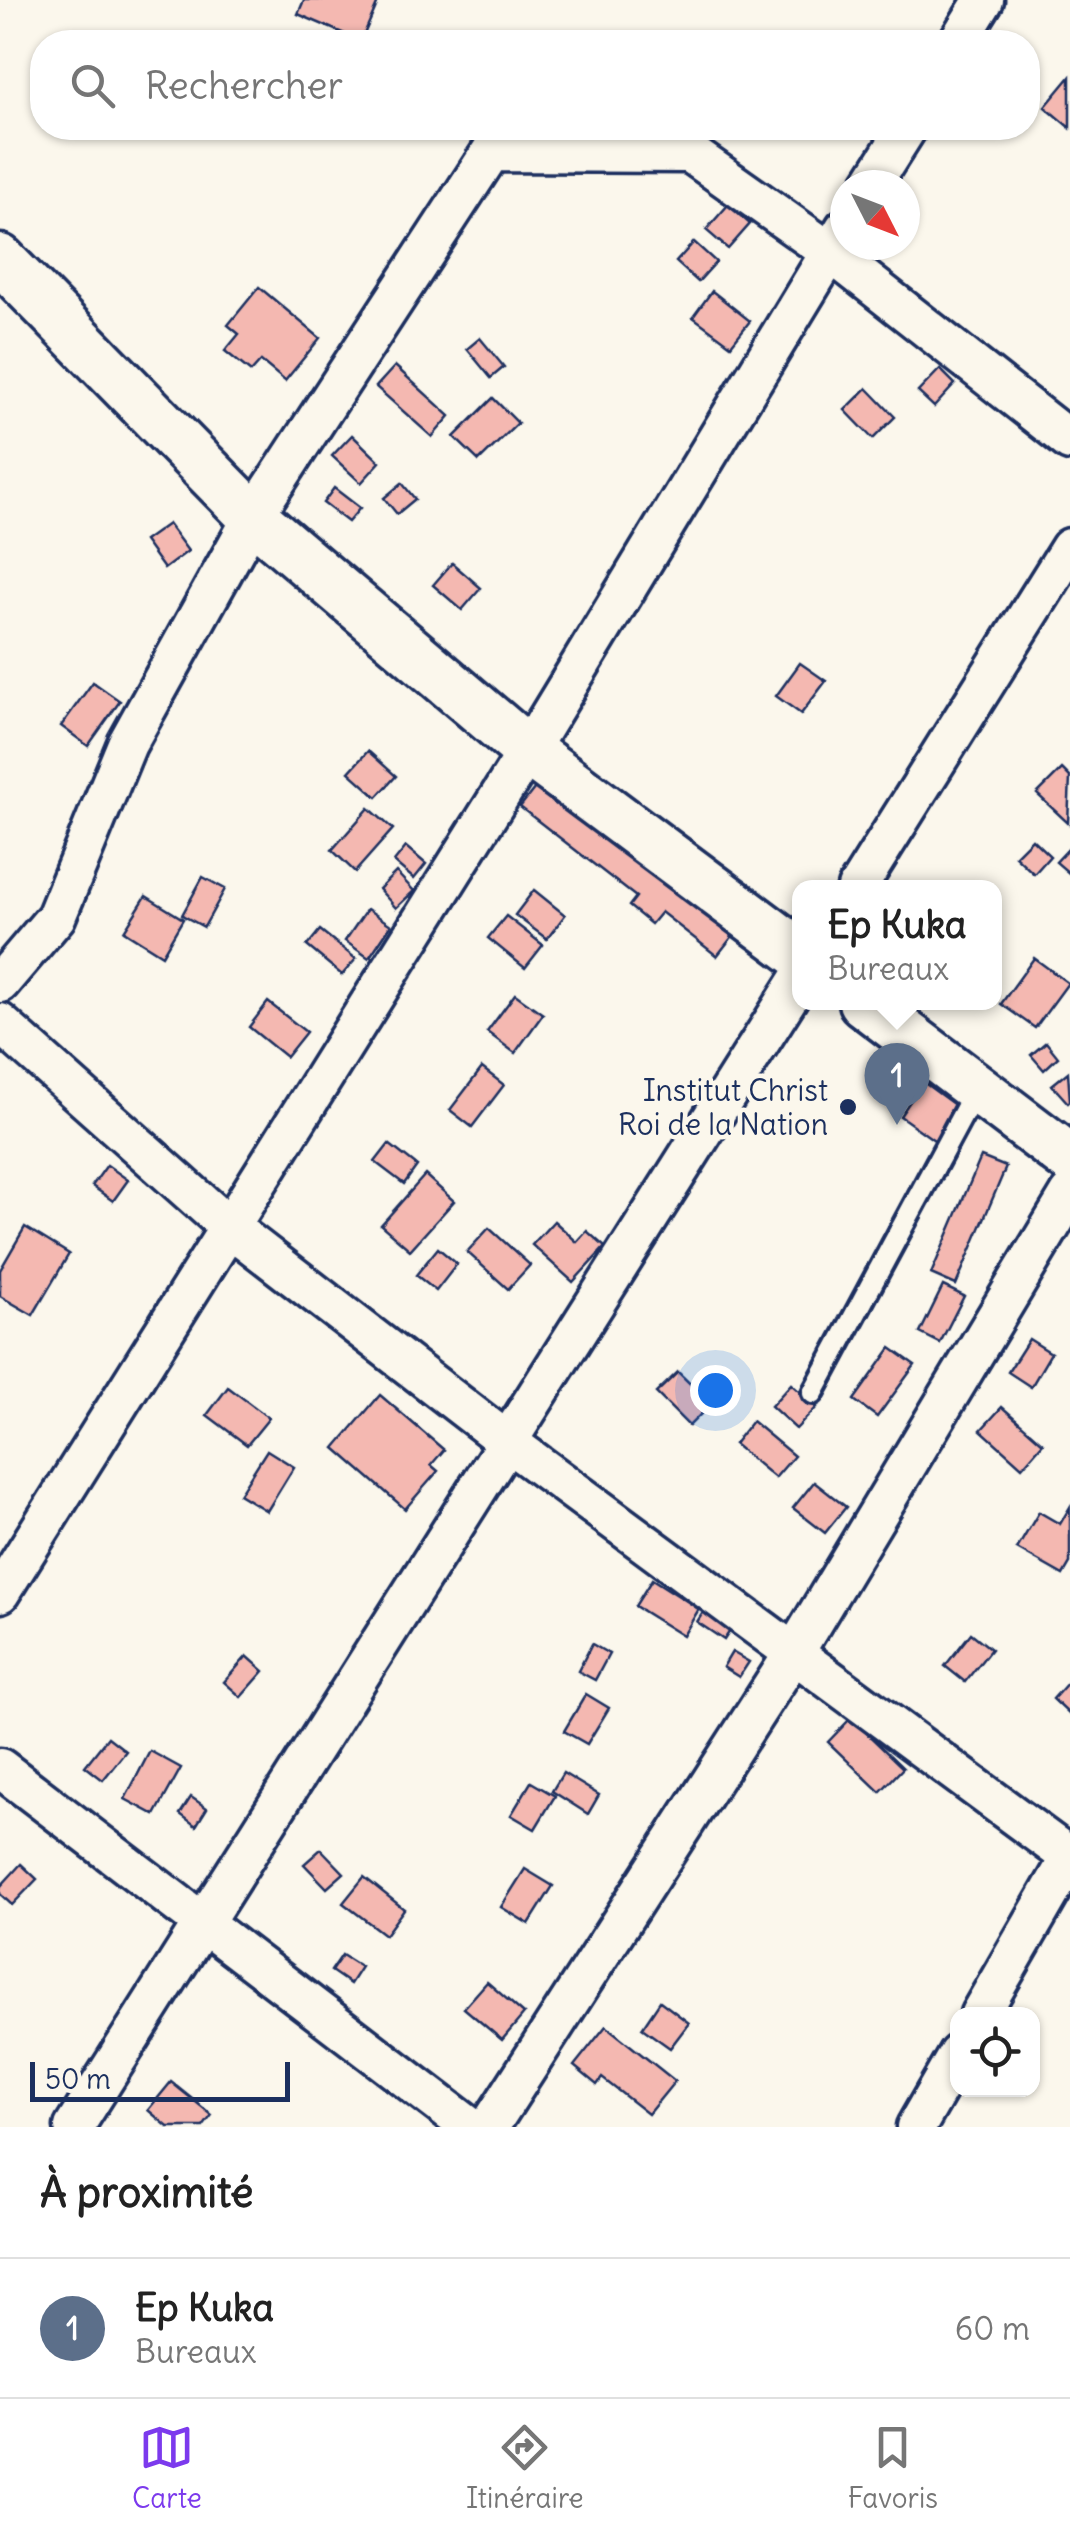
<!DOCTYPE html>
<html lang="fr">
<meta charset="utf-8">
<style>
:root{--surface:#fff;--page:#f2f2f2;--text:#222;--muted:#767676;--line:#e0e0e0;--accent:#7c3aed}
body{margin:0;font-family:Delius,sans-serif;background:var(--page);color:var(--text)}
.controls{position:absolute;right:30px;bottom:30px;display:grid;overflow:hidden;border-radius:20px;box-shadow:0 2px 8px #0004}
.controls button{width:90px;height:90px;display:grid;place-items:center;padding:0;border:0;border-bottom:2px solid var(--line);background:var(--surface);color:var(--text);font:50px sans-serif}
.compass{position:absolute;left:830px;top:170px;width:90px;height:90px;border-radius:50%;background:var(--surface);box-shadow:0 2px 8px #0004;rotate:132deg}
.scale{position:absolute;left:30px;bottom:25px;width:260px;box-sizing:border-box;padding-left:10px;border:5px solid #1b2f5e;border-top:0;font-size:28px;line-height:35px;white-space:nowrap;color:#1b2f5e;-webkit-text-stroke:8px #fbf7ec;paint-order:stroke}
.you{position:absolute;left:715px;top:1390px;width:35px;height:35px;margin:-25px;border:8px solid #fff;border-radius:50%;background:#1a73e8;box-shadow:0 0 0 15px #1a73e833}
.badge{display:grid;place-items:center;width:65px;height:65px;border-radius:50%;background:var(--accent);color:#fff;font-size:32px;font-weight:700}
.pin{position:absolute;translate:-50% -82px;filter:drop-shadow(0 2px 5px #0008)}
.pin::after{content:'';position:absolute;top:52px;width:35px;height:30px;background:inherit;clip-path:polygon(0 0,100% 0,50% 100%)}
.popup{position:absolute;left:792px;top:880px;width:210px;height:130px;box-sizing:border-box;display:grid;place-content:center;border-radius:20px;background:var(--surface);filter:drop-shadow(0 2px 8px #0005);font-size:32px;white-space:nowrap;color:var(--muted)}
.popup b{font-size:38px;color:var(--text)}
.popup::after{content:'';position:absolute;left:50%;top:100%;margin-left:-20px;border:20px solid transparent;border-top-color:var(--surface)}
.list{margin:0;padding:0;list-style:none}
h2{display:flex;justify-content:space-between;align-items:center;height:130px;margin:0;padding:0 40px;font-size:42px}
h2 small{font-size:32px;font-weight:400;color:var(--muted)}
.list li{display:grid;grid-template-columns:65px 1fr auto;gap:30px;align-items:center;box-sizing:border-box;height:140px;padding:0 40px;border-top:2px solid var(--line)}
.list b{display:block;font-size:38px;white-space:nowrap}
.list p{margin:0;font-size:32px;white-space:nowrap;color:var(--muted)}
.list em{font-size:32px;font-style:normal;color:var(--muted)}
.icon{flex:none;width:55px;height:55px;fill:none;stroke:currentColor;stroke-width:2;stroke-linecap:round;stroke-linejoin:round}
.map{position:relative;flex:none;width:1070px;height:2127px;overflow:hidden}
.search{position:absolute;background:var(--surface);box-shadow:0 2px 8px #0004;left:30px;right:30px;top:30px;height:110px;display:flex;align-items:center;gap:25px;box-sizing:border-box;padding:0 35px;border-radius:40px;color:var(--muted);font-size:38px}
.sheet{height:270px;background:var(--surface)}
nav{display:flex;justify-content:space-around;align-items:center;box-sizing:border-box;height:140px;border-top:2px solid var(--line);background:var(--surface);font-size:28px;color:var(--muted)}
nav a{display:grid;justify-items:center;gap:5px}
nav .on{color:var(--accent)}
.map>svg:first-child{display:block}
</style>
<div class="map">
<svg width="1070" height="2127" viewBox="0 0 1070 2127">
<rect width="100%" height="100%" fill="#fbf7ec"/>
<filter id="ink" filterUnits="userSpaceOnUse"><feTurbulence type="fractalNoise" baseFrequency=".01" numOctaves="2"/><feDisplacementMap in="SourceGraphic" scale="20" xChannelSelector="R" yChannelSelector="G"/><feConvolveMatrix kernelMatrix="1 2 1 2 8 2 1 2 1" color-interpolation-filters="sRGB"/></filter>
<g filter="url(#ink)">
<g fill="#f4b8b1" stroke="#1b2f5e" stroke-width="2.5">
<polygon points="304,0 379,0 361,41 298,14"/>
<polygon points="1070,77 1070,128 1045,107"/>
<polygon points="728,205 750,224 728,249 706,230"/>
<polygon points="694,242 716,262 698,282 676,262"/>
<polygon points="259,287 320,338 285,381 261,361 251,372 225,351 239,334 228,325"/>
<polygon points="712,291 750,321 731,345 693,317"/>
<polygon points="480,338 504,367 491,378 467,349"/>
<polygon points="395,366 450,416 432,437 376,387"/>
<polygon points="940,369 955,384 934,407 918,392"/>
<polygon points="867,388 895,417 873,439 845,410"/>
<polygon points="493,398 518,423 479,461 454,437"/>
<polygon points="352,435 380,462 361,483 332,456"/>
<polygon points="402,483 415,499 397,514 384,498"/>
<polygon points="334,488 360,508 348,522 323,503"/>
<polygon points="168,524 188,551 164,569 144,541"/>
<polygon points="452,563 481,588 462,610 433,585"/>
<polygon points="800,663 826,681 801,714 776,696"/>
<polygon points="93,682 120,701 88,746 61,726"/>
<polygon points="368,751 396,776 377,797 349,772"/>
<polygon points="1062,769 1070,777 1068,823 1037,794"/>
<polygon points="545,775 739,928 717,956 661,912 651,924 629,906 636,897 520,807"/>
<polygon points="369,808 393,829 355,872 332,850"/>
<polygon points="1032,839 1050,856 1034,874 1015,856"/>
<polygon points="406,847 426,864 414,879 394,862"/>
<polygon points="1070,847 1070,874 1056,862"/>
<polygon points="396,872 414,891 396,908 379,889"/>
<polygon points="203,877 225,889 204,927 182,915"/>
<polygon points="534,890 565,915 547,939 515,915"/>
<polygon points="146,896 183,919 162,955 124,931"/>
<polygon points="367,909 391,925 369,958 345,941"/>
<polygon points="506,916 543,945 525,968 488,938"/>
<polygon points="320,930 356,959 342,975 307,946"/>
<polygon points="1034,958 1068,983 1035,1028 1001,1004"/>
<polygon points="515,994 543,1014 515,1053 487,1032"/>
<polygon points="268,1002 306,1032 286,1057 249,1027"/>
<polygon points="1046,1042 1058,1057 1044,1070 1031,1055"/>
<polygon points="482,1068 504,1085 472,1127 450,1110"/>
<polygon points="1068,1072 1070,1101 1068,1103 1052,1085"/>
<polygon points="923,1082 967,1114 944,1147 900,1116"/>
<polygon points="389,1144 417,1166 404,1184 375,1162"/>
<polygon points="981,1157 1006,1167 956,1285 931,1274"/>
<polygon points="107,1165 128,1180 113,1201 92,1186"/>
<polygon points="425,1175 454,1201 410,1250 381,1225"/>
<polygon points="554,1221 577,1242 587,1231 605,1247 573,1282 532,1245"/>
<polygon points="25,1227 69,1254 33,1315 0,1296 0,1270"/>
<polygon points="489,1228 530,1265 508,1289 467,1252"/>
<polygon points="438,1248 457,1264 436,1291 416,1275"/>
<polygon points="943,1286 964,1296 940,1343 920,1333"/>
<polygon points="1029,1339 1051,1353 1031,1387 1008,1372"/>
<polygon points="891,1348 915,1365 877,1417 854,1400"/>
<polygon points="678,1372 711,1404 689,1426 656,1393"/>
<polygon points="791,1384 817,1407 796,1429 771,1406"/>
<polygon points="228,1387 269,1418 247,1445 207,1415"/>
<polygon points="380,1395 444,1450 431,1465 438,1471 405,1509 335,1448"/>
<polygon points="1002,1407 1043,1443 1022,1467 981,1430"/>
<polygon points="752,1421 794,1456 775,1478 734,1444"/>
<polygon points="267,1450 294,1467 267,1511 239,1494"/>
<polygon points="814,1482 846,1507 825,1533 793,1508"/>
<polygon points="1070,1507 1070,1563 1063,1575 1017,1549 1039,1512 1060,1524"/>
<polygon points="652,1579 699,1609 683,1636 635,1606"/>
<polygon points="709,1603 737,1620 724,1640 697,1622"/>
<polygon points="971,1633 991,1649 965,1682 945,1666"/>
<polygon points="592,1644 609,1654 595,1680 578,1671"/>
<polygon points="732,1652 749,1662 739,1677 723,1667"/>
<polygon points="247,1656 264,1671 241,1697 224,1682"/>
<polygon points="1070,1680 1070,1715 1053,1699"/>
<polygon points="586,1694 609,1708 587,1744 564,1731"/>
<polygon points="851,1718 903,1768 880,1792 828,1742"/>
<polygon points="108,1737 126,1751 103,1780 85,1766"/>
<polygon points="150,1751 181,1768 155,1815 125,1799"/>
<polygon points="563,1773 599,1795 588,1814 552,1791"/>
<polygon points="531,1782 555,1796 535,1829 511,1815"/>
<polygon points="191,1797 207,1808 196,1826 180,1814"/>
<polygon points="321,1849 344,1873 327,1888 304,1864"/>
<polygon points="21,1864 37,1879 12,1905 0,1894 0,1887"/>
<polygon points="525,1869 553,1886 529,1924 501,1907"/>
<polygon points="364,1877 404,1909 385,1935 343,1903"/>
<polygon points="342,1955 361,1967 350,1984 331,1971"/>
<polygon points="487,1982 524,2014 502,2040 464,2008"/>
<polygon points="660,2001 689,2023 670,2048 642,2028"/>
<polygon points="606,2026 675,2081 648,2114 602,2078 597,2085 574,2066"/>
<polygon points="171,2082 212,2115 203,2127 168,2127 148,2110"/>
</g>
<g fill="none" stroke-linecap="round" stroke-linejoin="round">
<defs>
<polyline id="service" points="813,1393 977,1088"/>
<g id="minor">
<polyline points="958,42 984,0"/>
<polyline points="871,185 907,128"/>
<polyline points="857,888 1070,548"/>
<polyline points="0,983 56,917 127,744 253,517 491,152 690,153 830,252 1070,441"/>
<polyline points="0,1023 228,1226 505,1440 1070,1857"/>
<polyline points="0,1593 528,751 845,228"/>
<polyline points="0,1768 470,2127"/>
<polyline points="980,2014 1070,1858"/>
<polyline points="74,2127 800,979"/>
<polyline points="489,2127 794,1653 1070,1194"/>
<polyline points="916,2127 958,2054"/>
</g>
<g id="tertiary">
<polyline points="0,259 253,517 528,751 800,954"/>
<polyline points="863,1002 1070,1159"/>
</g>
</defs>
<use href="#service" stroke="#1b2f5e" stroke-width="28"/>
<use href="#minor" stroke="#1b2f5e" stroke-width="45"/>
<use href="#tertiary" stroke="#1b2f5e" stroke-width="55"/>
<use href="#service" stroke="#fbf7ec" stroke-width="20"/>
<use href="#minor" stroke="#fbf7ec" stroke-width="38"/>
<use href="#tertiary" stroke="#fbf7ec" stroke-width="48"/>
</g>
</g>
<circle fill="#1b2f5e" stroke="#fbf7ec" stroke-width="4" cx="848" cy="1107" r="10"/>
<g text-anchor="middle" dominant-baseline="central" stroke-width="9" stroke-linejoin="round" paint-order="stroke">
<g font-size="30" fill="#1b2f5e" stroke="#fbf7ec" text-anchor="end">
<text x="828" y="1090">Institut Christ<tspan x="828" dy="34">Roi de la Nation</tspan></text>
</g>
</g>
</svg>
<div class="controls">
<button><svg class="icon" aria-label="locate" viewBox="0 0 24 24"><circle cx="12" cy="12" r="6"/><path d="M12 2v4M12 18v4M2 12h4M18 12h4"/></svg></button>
</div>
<svg class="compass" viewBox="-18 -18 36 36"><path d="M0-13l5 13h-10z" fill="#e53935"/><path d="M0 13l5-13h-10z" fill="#767676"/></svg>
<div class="scale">50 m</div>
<div class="you"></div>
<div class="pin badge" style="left:897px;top:1125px;background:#5c6f8a">1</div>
<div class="popup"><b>Ep Kuka</b>Bureaux</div>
<div class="search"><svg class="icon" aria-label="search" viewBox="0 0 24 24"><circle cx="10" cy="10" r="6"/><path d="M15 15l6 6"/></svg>Rechercher</div>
</div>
<section class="sheet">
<h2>À proximité<small></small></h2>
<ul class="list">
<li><span class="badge" style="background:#5c6f8a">1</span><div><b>Ep Kuka</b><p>Bureaux</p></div><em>60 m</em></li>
</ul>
</section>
<nav>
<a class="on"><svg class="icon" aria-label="map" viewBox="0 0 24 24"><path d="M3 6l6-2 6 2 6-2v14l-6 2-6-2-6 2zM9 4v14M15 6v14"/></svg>Carte</a>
<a><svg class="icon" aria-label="directions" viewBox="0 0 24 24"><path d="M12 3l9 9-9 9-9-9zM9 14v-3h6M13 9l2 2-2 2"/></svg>Itinéraire</a>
<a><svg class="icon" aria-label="saved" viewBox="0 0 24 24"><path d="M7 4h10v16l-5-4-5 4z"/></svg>Favoris</a>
</nav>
